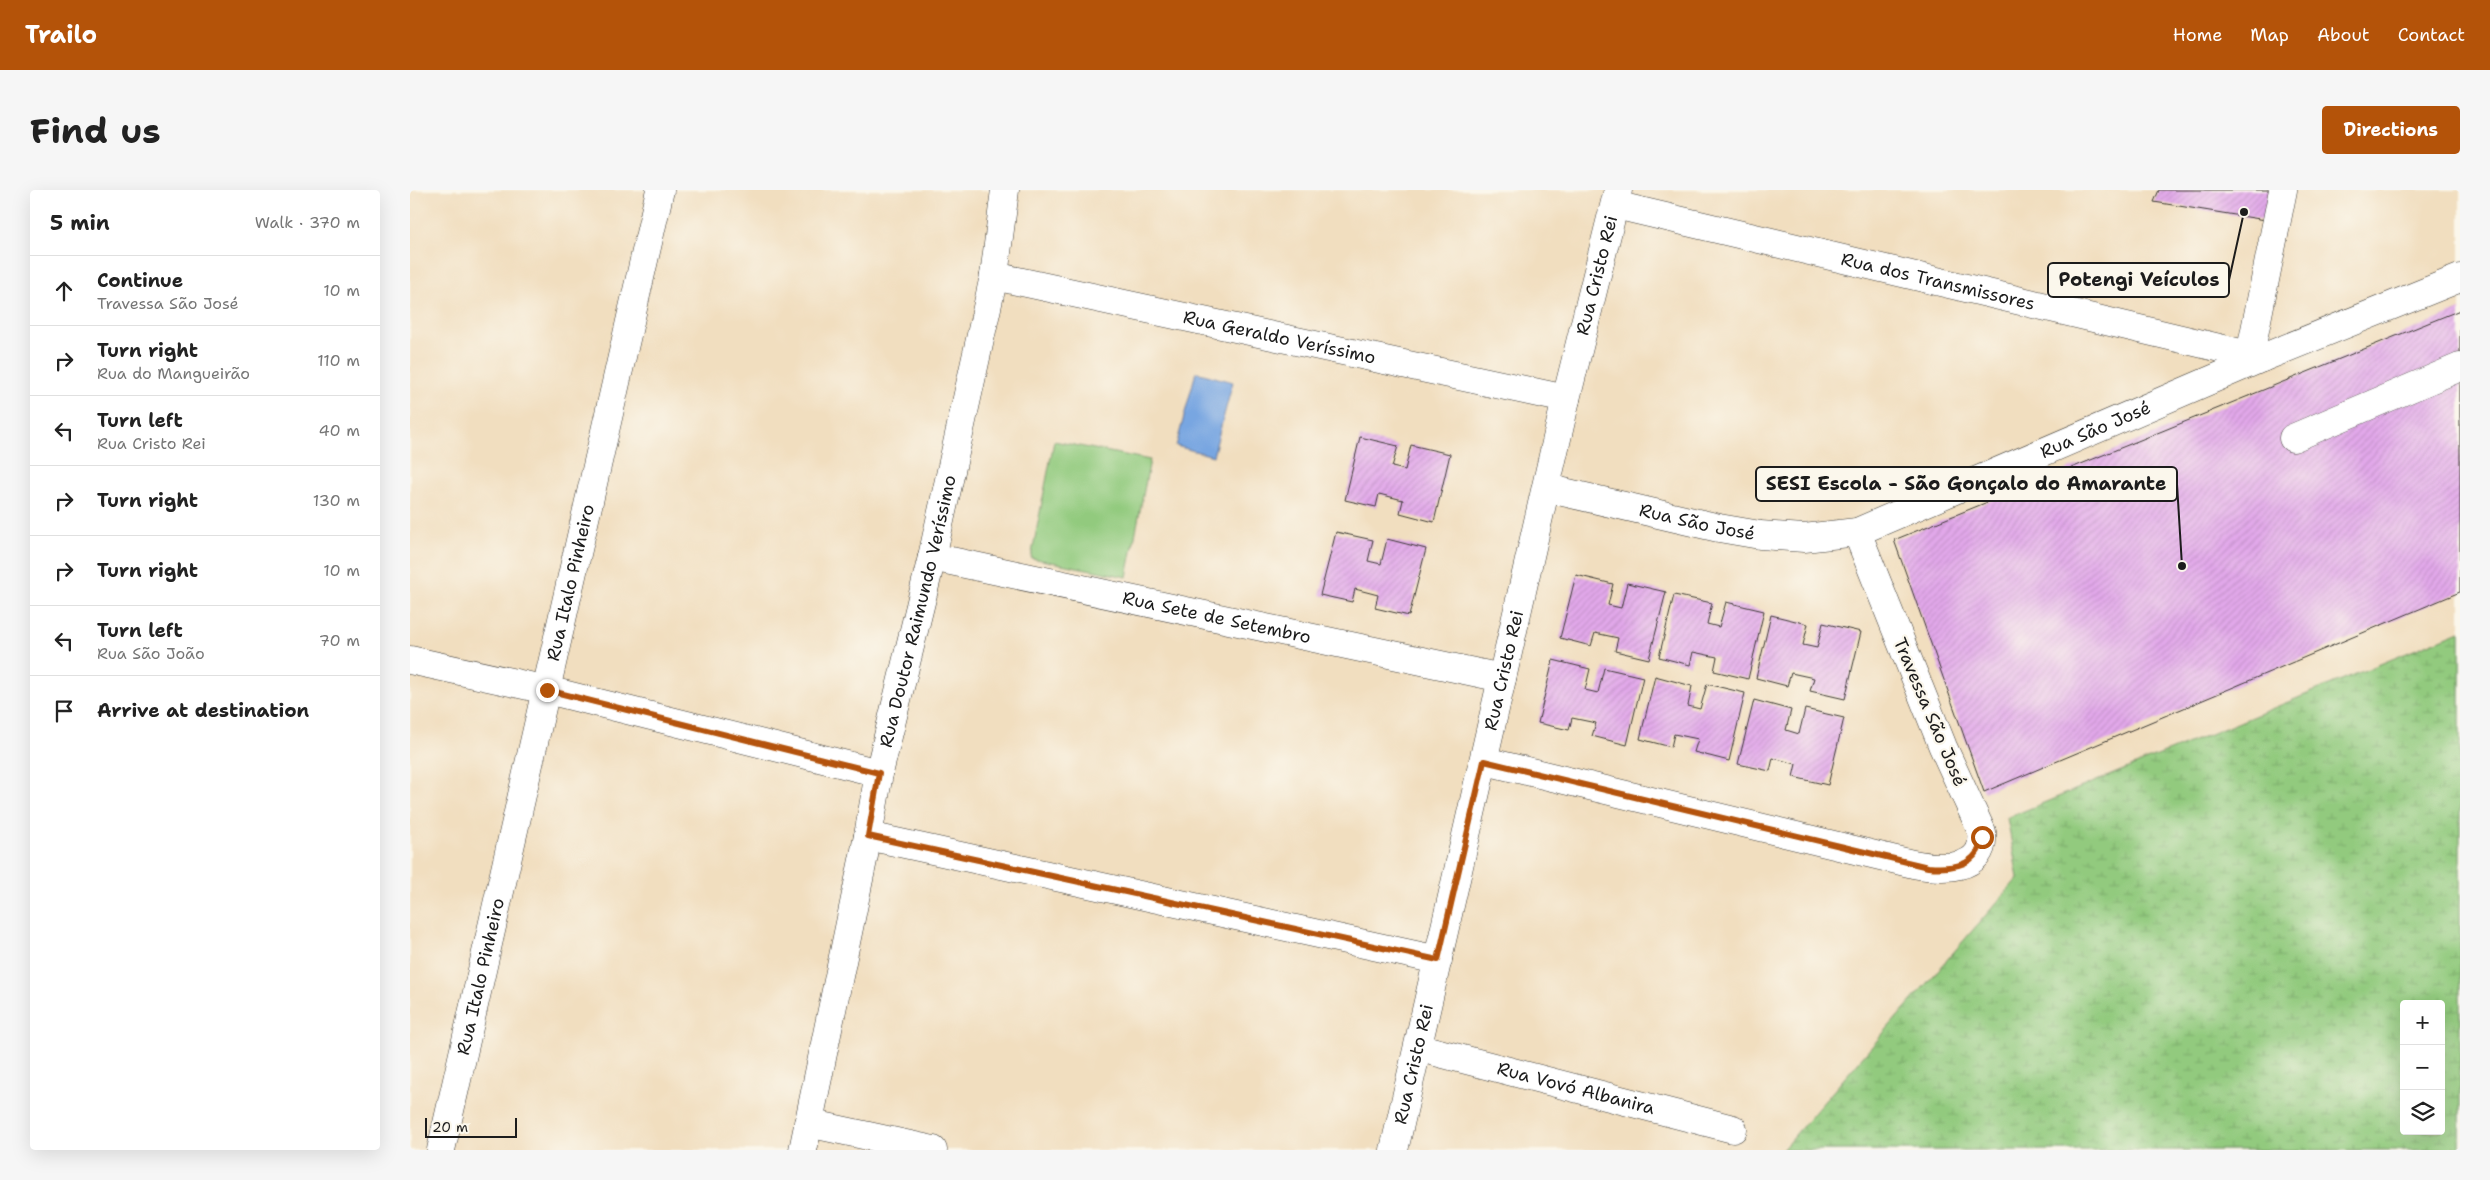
<!DOCTYPE html>
<meta charset="utf-8">
<style>
:root{--surface:#fff;--page:#f6f6f6;--text:#222;--muted:#767676;--line:#e0e0e0;--accent:#b45309}
body{margin:0;font-family:"Shantell Sans",sans-serif;background:var(--page);color:var(--text)}
.controls{position:absolute;right:15px;bottom:15px;display:grid;overflow:hidden;border-radius:5px;box-shadow:0 5px 20px #0002}
.controls button{width:45px;height:45px;display:grid;place-items:center;padding:0;border:0;border-bottom:1px solid var(--line);background:var(--surface);color:var(--text);font:25px sans-serif}
.scale{position:absolute;left:15px;bottom:12px;width:92px;box-sizing:border-box;padding-left:5px;border:2px solid #1c1c1c;border-top:0;font-size:14px;line-height:18px;white-space:nowrap;color:#1c1c1c;-webkit-text-stroke:4px #fbf7ec;paint-order:stroke}
.stop{position:absolute;width:15px;height:15px;margin:-11px;border:4px solid #b45309;border-radius:50%;background:#fff}
.stop.end{background:#b45309;border-color:#fff;box-shadow:0 1px 5px #0008}
.list{margin:0;padding:0;list-style:none}
h2{display:flex;justify-content:space-between;align-items:center;height:65px;margin:0;padding:0 20px;font-size:21px}
h2 small{font-size:16px;font-weight:400;color:var(--muted)}
.list li{display:grid;grid-template-columns:32px 1fr auto;gap:15px;align-items:center;box-sizing:border-box;height:70px;padding:0 20px;border-top:1px solid var(--line)}
.list b{display:block;font-size:19px;white-space:nowrap}
.list p{margin:0;font-size:16px;white-space:nowrap;color:var(--muted)}
.list em{font-size:16px;font-style:normal;color:var(--muted)}
.icon{flex:none;width:28px;height:28px;fill:none;stroke:currentColor;stroke-width:2;stroke-linecap:round;stroke-linejoin:round}
.map{position:relative;flex:none;width:2050px;height:960px;overflow:hidden;border-radius:5px}
header{display:flex;align-items:center;gap:30px;box-sizing:border-box;height:70px;padding:0 25px;background:var(--accent);color:#fff}
header strong{font-size:24px}
nav{display:flex;gap:28px;margin-inline-start:auto;font-size:18px}
.intro{display:flex;align-items:center;justify-content:space-between;box-sizing:border-box;height:120px;padding:0 30px}
h1{margin:0;font-size:35px}
.button{padding:12px 22px;border-radius:5px;background:var(--accent);color:#fff;font-size:18px;font-weight:700}
main{display:flex;gap:30px;padding:0 30px}
aside{flex:1;background:var(--surface);border-radius:5px;box-shadow:0 5px 20px #0002}
.map>svg:first-child{display:block}
</style>
<header>
<strong>Trailo</strong>
<nav><a>Home</a><a>Map</a><a>About</a><a>Contact</a></nav>
</header>
<div class="intro"><h1>Find us</h1><a class="button">Directions</a></div>
<main>
<aside>
<h2>5 min<small>Walk · 370 m</small></h2>
<ul class="list">
<li><svg class="icon" aria-label="ahead" viewBox="0 0 24 24"><path d="M12 20V5M6 11l6-6 6 6"/></svg><div><b>Continue</b><p>Travessa São José</p></div><em>10 m</em></li>
<li><svg class="icon" aria-label="right" viewBox="0 0 24 24"><path d="M7 20v-9h11M14 6l5 5-5 5"/></svg><div><b>Turn right</b><p>Rua do Mangueirão</p></div><em>110 m</em></li>
<li><svg class="icon" aria-label="left" viewBox="0 0 24 24"><path d="M17 20v-9H6M10 6l-5 5 5 5"/></svg><div><b>Turn left</b><p>Rua Cristo Rei</p></div><em>40 m</em></li>
<li><svg class="icon" aria-label="right" viewBox="0 0 24 24"><path d="M7 20v-9h11M14 6l5 5-5 5"/></svg><div><b>Turn right</b></div><em>130 m</em></li>
<li><svg class="icon" aria-label="right" viewBox="0 0 24 24"><path d="M7 20v-9h11M14 6l5 5-5 5"/></svg><div><b>Turn right</b></div><em>10 m</em></li>
<li><svg class="icon" aria-label="left" viewBox="0 0 24 24"><path d="M17 20v-9H6M10 6l-5 5 5 5"/></svg><div><b>Turn left</b><p>Rua São João</p></div><em>70 m</em></li>
<li><svg class="icon" aria-label="arrive" viewBox="0 0 24 24"><path d="M6 21V4h12l-3 4 3 4H6"/></svg><div><b>Arrive at destination</b></div></li>
</ul>
</aside>
<div class="map">
<svg width="2050" height="960" viewBox="0 0 2050 960">
<defs>
<pattern id="wetland-marsh" width="20" height="14" patternUnits="userSpaceOnUse" patternTransform="scale(1.25)"><rect width="20" height="14" fill="#92ca7e"/><path d="M1 5h8M5 5V1M11 12h8M15 12V8" fill="none" stroke="#7dad6c"/></pattern>
<pattern id="building-hatch" width="6" height="6" patternUnits="userSpaceOnUse" patternTransform="scale(1.25)"><rect width="6" height="6" fill="#e2a8ea"/><path d="M-1 1l2-2M0 6l6-6M5 7l2-2" fill="none" stroke="#c190c8"/></pattern>
</defs>
<rect width="100%" height="100%" fill="#fbf7ec"/>
<filter id="ink" filterUnits="userSpaceOnUse"><feTurbulence type="fractalNoise" baseFrequency=".02" numOctaves="2"/><feDisplacementMap in="SourceGraphic" scale="10" xChannelSelector="R" yChannelSelector="G"/><feConvolveMatrix kernelMatrix="1 2 1 2 8 2 1 2 1" color-interpolation-filters="sRGB"/></filter>
<filter id="wash" filterUnits="userSpaceOnUse"><feTurbulence type="fractalNoise" baseFrequency=".0096" numOctaves="4" result="noise"/><feDisplacementMap in="SourceGraphic" scale="20" xChannelSelector="R" yChannelSelector="G"/><feGaussianBlur stdDeviation="1.12" result="paint"/><feColorMatrix in="noise" values="0 0 0 0 0 0 0 0 0 0 0 0 0 0 0 0 0 1.4 0 .05"/><feComposite in="paint" operator="in"/></filter>
<g filter="url(#wash)">
<rect width="100%" height="100%" fill="#f1debf"/>
<path fill="url(#wetland-marsh)" stroke="#57734d" fill-rule="evenodd" d="M2050,441V960H1372L1608,688L1597,628ZM1994,814H2031V941H1994Z"/>
<polygon fill="#92ca7e" stroke="#57734d" points="644,251 740,270 717,387 621,368"/>
<polygon fill="#78a6e1" stroke="#4a617e" points="786,182 823,192 803,266 766,256"/>
<g id="blocks">
<g fill="url(#building-hatch)">
<polygon points="1749,0 1870,0 1862,31 1744,12"/>
<polygon points="2050,120 2050,402 1574,602 1484,350"/>
<polygon points="950,247 988,256 982,277 995,280 1001,255 1040,264 1024,332 990,323 993,310 969,304 966,317 935,310"/>
<polygon points="926,342 963,350 958,371 971,374 977,349 1016,359 999,426 965,418 968,405 945,399 942,412 910,405"/>
<polygon points="1166,385 1203,394 1198,415 1211,418 1217,393 1256,402 1239,469 1205,461 1208,448 1185,443 1181,456 1150,448"/>
<polygon points="1264,405 1302,413 1297,434 1309,437 1316,412 1354,421 1338,489 1304,481 1307,467 1283,462 1280,475 1249,467"/>
<polygon points="1361,425 1398,434 1393,455 1407,458 1413,433 1451,442 1435,509 1400,501 1404,488 1381,483 1377,496 1346,488"/>
<polygon points="1143,470 1180,479 1175,500 1188,503 1194,478 1233,487 1217,555 1182,546 1186,533 1162,528 1159,540 1128,533"/>
<polygon points="1245,486 1282,496 1278,516 1290,519 1297,494 1335,503 1319,571 1284,562 1288,549 1264,544 1261,557 1230,549"/>
<polygon points="1344,510 1381,520 1376,540 1389,544 1395,519 1434,528 1418,595 1383,587 1386,574 1363,568 1360,581 1328,574"/>
</g>
</g>
</g>
<g filter="url(#ink)">
<use href="#blocks" fill-opacity="0" stroke="#3c3934" stroke-width="1"/>
<g fill="none" stroke-linecap="round" stroke-linejoin="round">
<defs>
<g id="minor">
<path id="s1" d="M1205,15L1852,168"/>
<path id="s2" d="M584,86L1156,209"/>
<polyline points="1840,165 1873,0"/>
<polyline points="1883,248 2050,177"/>
<path id="s3" d="M1136,298L1309,338L1350,345L1394,348L1447,342L1852,168L2050,88"/>
<path id="s4" d="M522,367L1092,488"/>
<polyline points="0,470 137,500 469,583"/>
<path d="M1075,571L1503,674C1530,679 1576,683 1572,642L1533,557L1447,342"/>
<polyline points="458,646 1028,770"/>
<path id="s5" d="M1010,858L1323,939"/>
<polyline points="398,933 523,960"/>
<path id="s6" d="M31,960L250,0"/>
<path id="s7" d="M393,960L458,646L469,583L522,367L584,86L595,0"/>
<path id="s8" d="M984,960L1156,209L1208,0"/>
</g>
</defs>
<use href="#minor" stroke="#3c3934" stroke-width="29"/>
<use href="#minor" stroke="#fff" stroke-width="28"/>
</g>
</g>
<g fill="none" stroke-linecap="round" stroke-linejoin="round" filter="url(#ink)">
<path stroke="#b45309" stroke-width="6" d="M137,500L469,583L458,646L1028,770L1074,571L1518,677C1541,679 1569,677 1572,647"/>
</g>
<g text-anchor="middle" dominant-baseline="central" stroke-width="4.5" stroke-linejoin="round" paint-order="stroke">
<g font-size="18" fill="#1c1c1c" stroke="#fbf7ec">
<text stroke="none"><textPath href="#s8" startOffset="898">Rua Cristo Rei</textPath></text>
<text stroke="none"><textPath href="#s1" startOffset="332">Rua dos Transmissores</textPath></text>
<text stroke="none"><textPath href="#s2" startOffset="292">Rua Geraldo Veríssimo</textPath></text>
<text stroke="none"><textPath href="#s3" startOffset="576">Rua São José</textPath></text>
<text stroke="none"><textPath href="#s3" startOffset="155">Rua São José</textPath></text>
<text stroke="none"><textPath href="#s6" startOffset="582">Rua Italo Pinheiro</textPath></text>
<text stroke="none"><textPath href="#s7" startOffset="551">Rua Doutor Raimundo Veríssimo</textPath></text>
<text stroke="none"><textPath href="#s4" startOffset="291">Rua Sete de Setembro</textPath></text>
<text stroke="none"><textPath href="#s8" startOffset="492">Rua Cristo Rei</textPath></text>
<text transform="translate(1520 522) rotate(67)">Travessa São José</text>
<text stroke="none"><textPath href="#s6" startOffset="178">Rua Italo Pinheiro</textPath></text>
<text stroke="none"><textPath href="#s8" startOffset="88">Rua Cristo Rei</textPath></text>
<text stroke="none"><textPath href="#s5" startOffset="161">Rua Vovó Albanira</textPath></text>
</g>
</g>
<path fill="none" stroke="#1c1c1c" stroke-width="2" d="M1834 22L1819 90M1772 376L1767 294"/>
<g fill="#1c1c1c" stroke="#fbf7ec" stroke-width="2">
<circle cx="1834" cy="22" r="5"/>
<circle cx="1772" cy="376" r="5"/>
</g>
<g fill="#fbf7ec" stroke="#1c1c1c" stroke-width="2">
<rect x="1638" y="73" width="181" height="34" rx="5"/>
<rect x="1346" y="277" width="421" height="34" rx="5"/>
</g>
<g font-size="19" text-anchor="middle" font-weight="bold" fill="#1c1c1c">
<text x="1729" y="96">Potengi Veículos</text>
<text x="1556" y="300">SESI Escola - São Gonçalo do Amarante</text>
</g>
</svg>
<div class="controls">
<button>+</button>
<button>−</button>
<button><svg class="icon" aria-label="layers" viewBox="0 0 24 24"><path d="M12 4l9 5-9 5-9-5zM3 14l9 5 9-5"/></svg></button>
</div>
<div class="scale">20 m</div>
<div class="stop" style="left:1572px;top:647px"></div>
<div class="stop end" style="left:137px;top:500px"></div>
</div>
</main>
